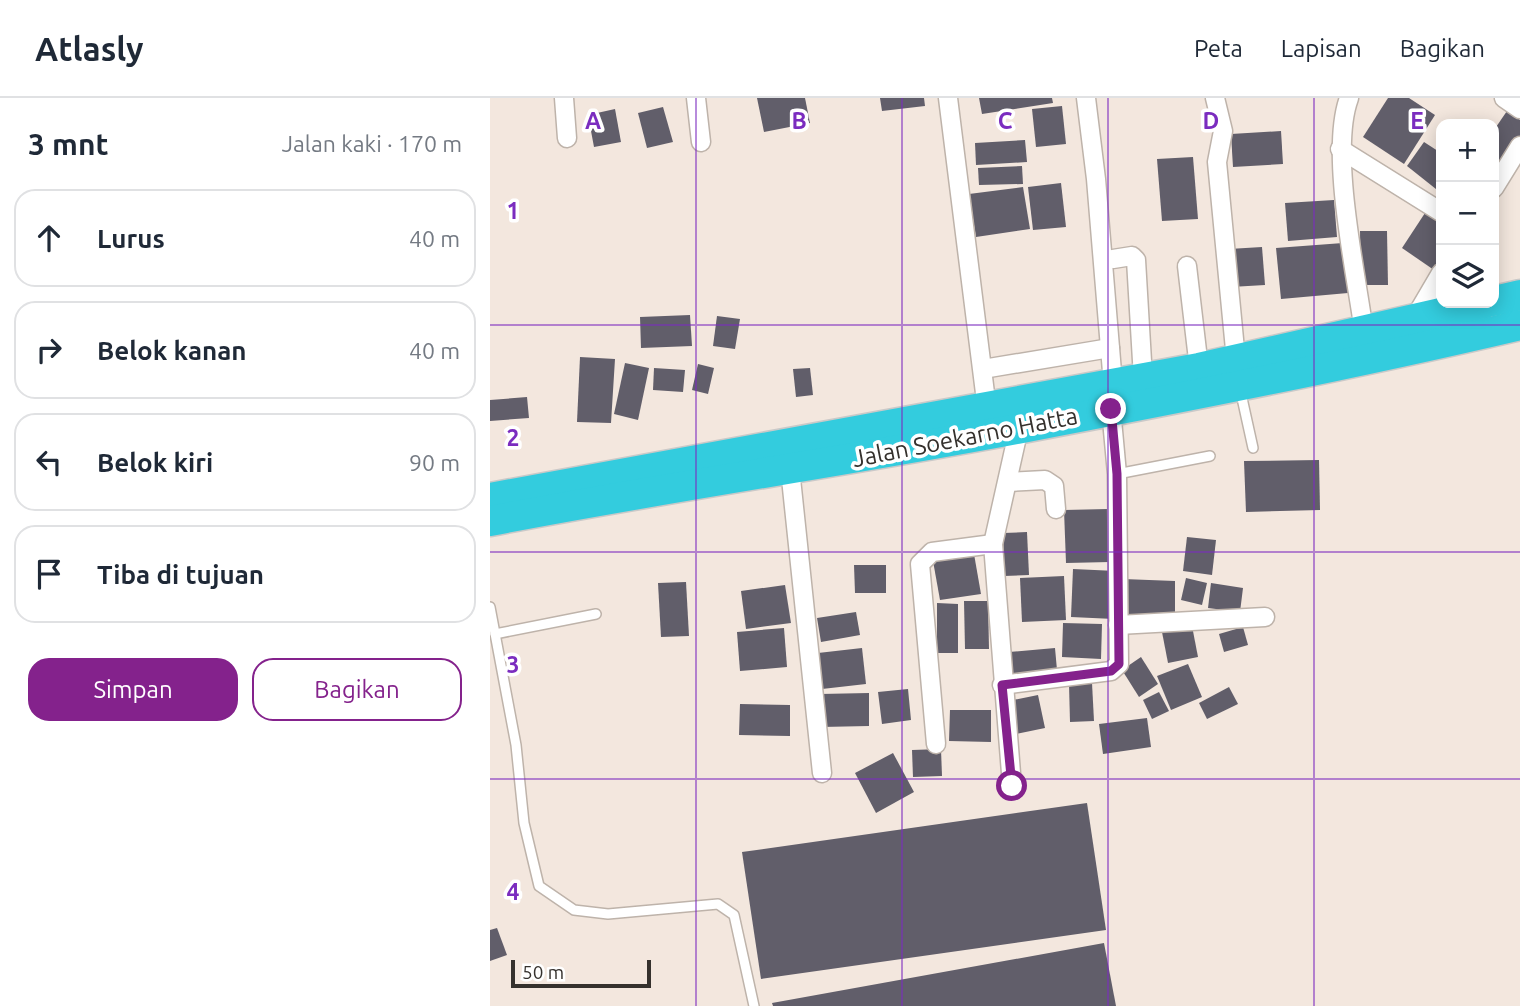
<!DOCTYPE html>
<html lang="id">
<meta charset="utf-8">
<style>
:root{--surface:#fff;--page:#f2f2f3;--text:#1f2937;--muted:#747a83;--line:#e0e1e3;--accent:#84228c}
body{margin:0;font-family:Ubuntu,sans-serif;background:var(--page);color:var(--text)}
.controls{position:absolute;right:21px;top:21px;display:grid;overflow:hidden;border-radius:14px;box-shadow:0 4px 18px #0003}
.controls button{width:63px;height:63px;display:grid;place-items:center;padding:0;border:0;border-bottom:2px solid var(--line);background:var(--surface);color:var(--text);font:35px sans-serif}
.scale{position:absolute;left:21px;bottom:18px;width:140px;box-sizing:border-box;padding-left:7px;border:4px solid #35312d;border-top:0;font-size:19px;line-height:24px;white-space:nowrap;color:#35312d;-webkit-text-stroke:5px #fff;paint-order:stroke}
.stop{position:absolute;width:21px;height:21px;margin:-16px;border:5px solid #84228c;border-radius:50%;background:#fff}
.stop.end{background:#84228c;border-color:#fff;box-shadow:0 2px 7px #0008}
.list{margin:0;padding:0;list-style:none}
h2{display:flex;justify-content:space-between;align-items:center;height:91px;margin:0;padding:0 28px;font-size:30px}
h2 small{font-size:23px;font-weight:400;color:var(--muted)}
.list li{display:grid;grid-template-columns:46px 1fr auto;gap:21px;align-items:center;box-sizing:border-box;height:98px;margin:0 14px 14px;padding:0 14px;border:2px solid var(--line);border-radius:21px}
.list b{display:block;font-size:26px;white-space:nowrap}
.list em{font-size:23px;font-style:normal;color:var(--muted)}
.actions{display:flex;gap:14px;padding:21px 28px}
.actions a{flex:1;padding:16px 0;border:2px solid var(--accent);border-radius:21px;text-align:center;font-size:24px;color:var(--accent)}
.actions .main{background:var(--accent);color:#fff}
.icon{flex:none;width:38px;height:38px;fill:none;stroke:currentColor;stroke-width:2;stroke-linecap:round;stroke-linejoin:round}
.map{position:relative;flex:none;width:1030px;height:908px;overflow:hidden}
header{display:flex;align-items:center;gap:42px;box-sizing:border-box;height:98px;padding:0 35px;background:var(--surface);border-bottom:2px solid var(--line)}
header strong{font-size:33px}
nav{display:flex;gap:38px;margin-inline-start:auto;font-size:24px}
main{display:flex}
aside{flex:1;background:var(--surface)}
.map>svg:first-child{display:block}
</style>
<header>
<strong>Atlasly</strong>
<nav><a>Peta</a><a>Lapisan</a><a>Bagikan</a></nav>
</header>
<main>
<aside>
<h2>3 mnt<small>Jalan kaki · 170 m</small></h2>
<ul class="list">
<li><svg class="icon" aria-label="ahead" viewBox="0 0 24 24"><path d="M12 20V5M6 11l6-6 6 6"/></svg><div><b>Lurus</b></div><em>40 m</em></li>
<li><svg class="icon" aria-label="right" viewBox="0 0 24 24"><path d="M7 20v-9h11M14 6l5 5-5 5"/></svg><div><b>Belok kanan</b></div><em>40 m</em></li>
<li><svg class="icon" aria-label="left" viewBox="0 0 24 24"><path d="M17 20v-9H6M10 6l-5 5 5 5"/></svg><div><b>Belok kiri</b></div><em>90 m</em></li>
<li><svg class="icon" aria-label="arrive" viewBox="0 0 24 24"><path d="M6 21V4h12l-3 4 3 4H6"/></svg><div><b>Tiba di tujuan</b></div></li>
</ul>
<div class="actions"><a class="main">Simpan</a><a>Bagikan</a></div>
</aside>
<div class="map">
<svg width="1030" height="908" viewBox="0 0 1030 908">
<rect width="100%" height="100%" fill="#f3e7de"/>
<g fill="#615e6a">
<polygon points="267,0 315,0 320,25 274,34"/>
<polygon points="390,0 434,0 435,8 392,13"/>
<polygon points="489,0 562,0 563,5 492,16"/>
<polygon points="898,0 919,0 945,17 914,66 873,39"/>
<polygon points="572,8 576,46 546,49 542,11"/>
<polygon points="173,9 183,44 157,50 148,15"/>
<polygon points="125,11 131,44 104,49 98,17"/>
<polygon points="1017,13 1030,22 1030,41 1013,67 1004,61 1004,32"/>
<polygon points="791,33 793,66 743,69 741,36"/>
<polygon points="535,42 537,64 486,67 485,45"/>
<polygon points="934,44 951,55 951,95 917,68"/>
<polygon points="703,59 708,121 672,123 667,61"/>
<polygon points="532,68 533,86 489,87 488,70"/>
<polygon points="571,85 576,129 543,132 538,89"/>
<polygon points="533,89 540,131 486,139 479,96"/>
<polygon points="844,102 847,139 798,143 795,105"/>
<polygon points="935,115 951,126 951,161 944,172 912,150"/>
<polygon points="870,133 897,133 898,187 871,187"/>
<polygon points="853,145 858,195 791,201 786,150"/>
<polygon points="772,149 775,187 741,189 739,151"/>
<polygon points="200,217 202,248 151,250 150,219"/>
<polygon points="227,218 250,221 245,251 223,248"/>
<polygon points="90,259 125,261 121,325 87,324"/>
<polygon points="135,265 159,270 148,322 124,316"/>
<polygon points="208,266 224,270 218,296 202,292"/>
<polygon points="164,270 195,272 193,294 163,292"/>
<polygon points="320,270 323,297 306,299 303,271"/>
<polygon points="37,299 39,320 0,323 0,302"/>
<polygon points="829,362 830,412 756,414 754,363"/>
<polygon points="618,411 620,464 576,465 574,412"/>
<polygon points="537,434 539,477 514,478 513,435"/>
<polygon points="697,439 726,442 722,477 693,473"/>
<polygon points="484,456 491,496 450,502 443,463"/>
<polygon points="364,467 396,467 396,495 365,495"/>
<polygon points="583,471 626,473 624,521 581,519"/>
<polygon points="574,478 576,522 532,524 530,480"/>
<polygon points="696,480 717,485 712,507 691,502"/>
<polygon points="633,481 685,483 685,521 632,519"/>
<polygon points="196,484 199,538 171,539 168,485"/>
<polygon points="721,485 753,490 750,514 718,510"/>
<polygon points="295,487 301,525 256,531 251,493"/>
<polygon points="474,503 498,503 499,551 475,551"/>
<polygon points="447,505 468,506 468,555 447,555"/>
<polygon points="366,514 370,537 331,544 327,520"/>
<polygon points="573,525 612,526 611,561 572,559"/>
<polygon points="702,528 708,559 678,565 672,534"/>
<polygon points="753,529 758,547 734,554 729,536"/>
<polygon points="294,530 297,569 250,573 247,534"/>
<polygon points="372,550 376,586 332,591 328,555"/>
<polygon points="565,550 567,572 521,576 519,554"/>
<polygon points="651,559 668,586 649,599 632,572"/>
<polygon points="698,566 712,599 681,612 667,578"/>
<polygon points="602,585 604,623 580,624 579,586"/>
<polygon points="739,589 748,606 717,621 709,605"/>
<polygon points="418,591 421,622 392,626 388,594"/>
<polygon points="669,594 679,613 662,621 653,602"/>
<polygon points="379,595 379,628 331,629 330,596"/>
<polygon points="548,597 555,630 521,637 513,604"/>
<polygon points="250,606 300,607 300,638 249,637"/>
<polygon points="460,612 501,612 501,644 459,643"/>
<polygon points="657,620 661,649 613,656 609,626"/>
<polygon points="451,651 452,678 423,679 422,652"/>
<polygon points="403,655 424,694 386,715 365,675"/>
<polygon points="597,705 616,832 271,881 252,754"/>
<polygon points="7,830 17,857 0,863 0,832"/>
<polygon points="614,845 626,908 283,908 282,905"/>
</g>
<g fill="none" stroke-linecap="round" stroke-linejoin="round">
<defs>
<g id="service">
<polyline points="750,291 763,350"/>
<polyline points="627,376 720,358"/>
<polyline points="0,509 26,647 34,725 49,788 84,812 118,816 228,806 244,817 264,908"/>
<polyline points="5,536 106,516"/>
</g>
<g id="minor">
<polyline points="74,0 77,40"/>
<polyline points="206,0 211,44"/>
<polyline points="458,0 497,311"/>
<polyline points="596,0 606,81 623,286"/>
<polyline points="725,0 733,33 727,64 746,262"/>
<path d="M859,0C839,54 866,174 874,234"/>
<polyline points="1014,0 1030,11"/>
<polyline points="850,51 951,114"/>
<polyline points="1004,90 1030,48"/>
<polyline points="623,161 642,158 646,162 653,280"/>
<polyline points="697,168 709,270"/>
<polyline points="924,221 951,175"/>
<polyline points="493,271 620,250"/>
<polyline points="300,371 332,675"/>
<polyline points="518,384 555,382 564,388 566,411"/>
<polyline points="628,527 775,519"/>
<polyline points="512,587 621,573 629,566 627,376 621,311"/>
<polyline points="446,646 430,466 442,454 503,446"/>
<polyline points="522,688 503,446 529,330"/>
</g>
<g id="trunk">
<polyline points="1004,203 1030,197"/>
<polyline points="0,400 709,270 995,205"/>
<path d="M0,423C175,389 352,364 527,331C695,299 864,266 1030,227"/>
</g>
</defs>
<use href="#service" stroke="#beb3aa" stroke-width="12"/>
<use href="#minor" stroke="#beb3aa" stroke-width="21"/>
<use href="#trunk" stroke="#cac9c8" stroke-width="33"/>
<use href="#service" stroke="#fff" stroke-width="9"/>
<use href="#minor" stroke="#fff" stroke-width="18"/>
<use href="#trunk" stroke="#33ccde" stroke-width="30"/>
</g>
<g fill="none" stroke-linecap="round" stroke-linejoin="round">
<polyline stroke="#84228c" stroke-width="9" points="522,688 512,587 621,573 629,566 627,376 621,311"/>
</g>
<path fill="none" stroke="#7b2cbf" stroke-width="2" stroke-opacity="0.55" d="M206,0V908M412,0V908M618,0V908M824,0V908M0,227H1030M0,454H1030M0,681H1030"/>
<g text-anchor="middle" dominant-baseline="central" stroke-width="7" stroke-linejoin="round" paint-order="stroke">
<g font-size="24" fill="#35312d" stroke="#fff">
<text transform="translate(475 339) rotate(-11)">Jalan Soekarno Hatta</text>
</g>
</g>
<g font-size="23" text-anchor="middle" font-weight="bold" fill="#7b2cbf" stroke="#fff" stroke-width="7" stroke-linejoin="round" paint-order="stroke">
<text x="103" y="31">A</text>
<text x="309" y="31">B</text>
<text x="515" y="31">C</text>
<text x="721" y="31">D</text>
<text x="927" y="31">E</text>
<text x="23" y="121">1</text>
<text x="23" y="348">2</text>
<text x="23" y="575">3</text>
<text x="23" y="802">4</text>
</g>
</svg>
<div class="controls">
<button>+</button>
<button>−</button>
<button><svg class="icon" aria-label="layers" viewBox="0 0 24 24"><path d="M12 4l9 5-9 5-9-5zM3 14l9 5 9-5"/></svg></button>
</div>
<div class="scale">50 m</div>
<div class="stop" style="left:522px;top:688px"></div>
<div class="stop end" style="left:621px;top:311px"></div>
</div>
</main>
